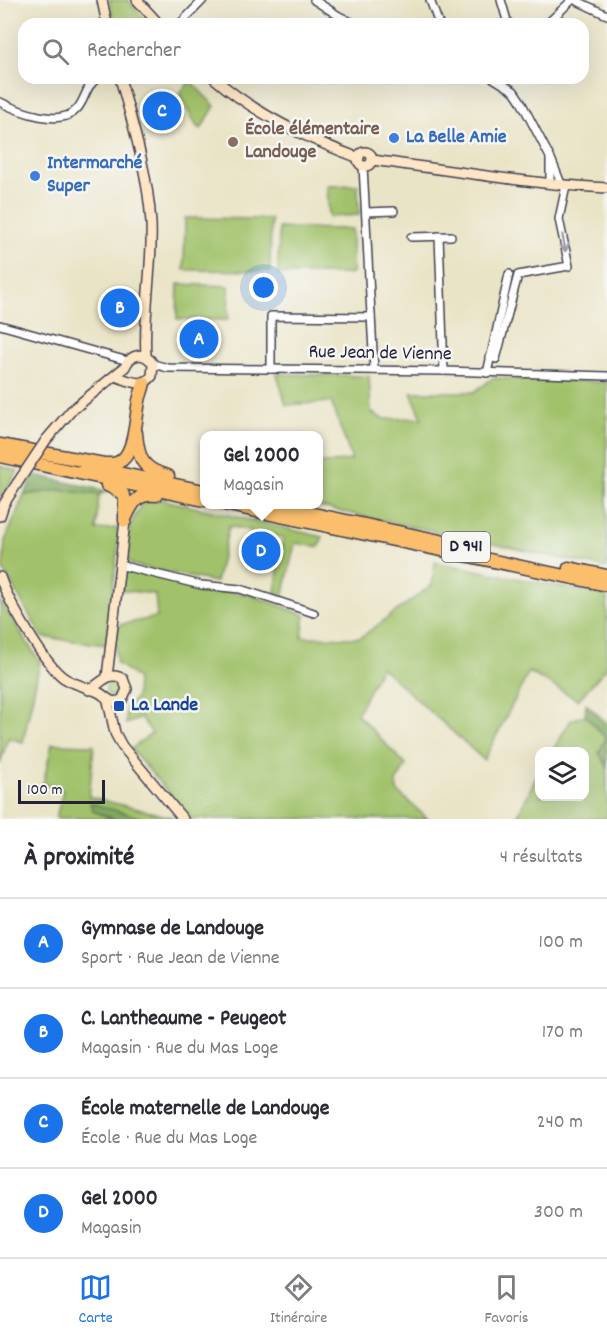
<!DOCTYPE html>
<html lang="fr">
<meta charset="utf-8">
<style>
:root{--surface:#fff;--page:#f2f2f3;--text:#2b2b33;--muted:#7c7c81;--line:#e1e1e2;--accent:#1a73e8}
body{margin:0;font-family:Dekko,sans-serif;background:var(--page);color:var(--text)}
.controls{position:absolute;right:18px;bottom:18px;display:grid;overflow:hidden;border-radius:12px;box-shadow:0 6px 24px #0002}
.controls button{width:54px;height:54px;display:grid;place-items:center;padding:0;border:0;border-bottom:2px solid var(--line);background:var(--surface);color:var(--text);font:30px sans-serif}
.scale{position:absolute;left:18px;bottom:15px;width:87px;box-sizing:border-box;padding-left:6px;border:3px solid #22223b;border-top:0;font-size:16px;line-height:21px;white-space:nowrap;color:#22223b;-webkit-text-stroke:4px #f6f6f2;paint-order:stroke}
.you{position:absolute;left:264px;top:288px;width:21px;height:21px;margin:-15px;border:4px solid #fff;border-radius:50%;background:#1a73e8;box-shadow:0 0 0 9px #1a73e833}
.badge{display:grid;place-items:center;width:39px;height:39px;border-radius:50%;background:var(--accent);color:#fff;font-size:20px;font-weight:700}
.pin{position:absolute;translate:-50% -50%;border:3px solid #fff;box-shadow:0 2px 6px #0006}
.popup{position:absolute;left:200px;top:431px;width:123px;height:78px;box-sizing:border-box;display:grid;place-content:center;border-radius:12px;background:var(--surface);filter:drop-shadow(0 2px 4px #0005);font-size:20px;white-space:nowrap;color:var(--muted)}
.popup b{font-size:22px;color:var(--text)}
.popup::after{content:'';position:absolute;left:50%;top:100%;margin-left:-12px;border:12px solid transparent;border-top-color:var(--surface)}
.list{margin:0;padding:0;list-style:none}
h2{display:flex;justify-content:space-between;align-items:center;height:78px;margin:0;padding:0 24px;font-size:26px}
h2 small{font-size:20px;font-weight:400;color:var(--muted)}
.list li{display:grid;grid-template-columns:39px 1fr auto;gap:18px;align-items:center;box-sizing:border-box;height:90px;padding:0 24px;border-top:2px solid var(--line)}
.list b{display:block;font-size:22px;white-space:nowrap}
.list p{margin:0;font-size:20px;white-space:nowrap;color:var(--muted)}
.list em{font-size:20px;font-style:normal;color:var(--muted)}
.icon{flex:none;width:33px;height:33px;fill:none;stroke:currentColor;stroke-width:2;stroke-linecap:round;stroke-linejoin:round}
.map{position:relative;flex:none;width:607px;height:819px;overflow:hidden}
.search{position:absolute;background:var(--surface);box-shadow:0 6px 24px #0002;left:18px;right:18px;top:18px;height:66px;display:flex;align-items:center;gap:15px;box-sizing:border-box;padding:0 21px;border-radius:18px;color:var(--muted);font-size:22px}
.sheet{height:438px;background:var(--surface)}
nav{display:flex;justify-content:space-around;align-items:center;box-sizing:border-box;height:84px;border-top:2px solid var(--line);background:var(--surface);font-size:16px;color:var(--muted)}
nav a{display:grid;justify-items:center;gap:3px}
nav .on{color:var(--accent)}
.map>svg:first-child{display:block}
</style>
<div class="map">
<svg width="607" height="819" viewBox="0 0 607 819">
<rect width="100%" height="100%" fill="#f6f6f2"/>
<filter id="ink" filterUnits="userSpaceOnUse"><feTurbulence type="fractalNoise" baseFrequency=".0167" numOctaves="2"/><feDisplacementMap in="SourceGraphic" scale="12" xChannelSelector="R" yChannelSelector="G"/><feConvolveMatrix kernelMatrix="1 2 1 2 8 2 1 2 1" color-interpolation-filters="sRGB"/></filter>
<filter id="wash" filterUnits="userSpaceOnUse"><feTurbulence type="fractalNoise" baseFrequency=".008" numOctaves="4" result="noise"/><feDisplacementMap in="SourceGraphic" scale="24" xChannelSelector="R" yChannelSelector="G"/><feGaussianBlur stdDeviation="1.35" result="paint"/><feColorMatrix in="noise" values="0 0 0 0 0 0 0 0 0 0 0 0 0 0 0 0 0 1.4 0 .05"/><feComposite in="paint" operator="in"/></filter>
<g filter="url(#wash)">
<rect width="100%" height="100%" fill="#eae4c7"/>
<g fill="#a1c26b" stroke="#627253" stroke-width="1.5">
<polygon points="109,0 128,0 149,24 114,24"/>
<polygon points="190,81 215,106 201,129 197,127 179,94"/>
<polygon points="358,185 359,215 329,217 327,186"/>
<polygon points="185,218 271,219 270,271 184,270"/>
<polygon points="279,228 352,229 352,274 278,274"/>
<polygon points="178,284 229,286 228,320 177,319"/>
<polygon points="277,374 369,376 371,412 383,419 422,418 411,392 474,392 493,378 607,382 607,568 310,505 318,504 318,464 352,460 331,402 286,405"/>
<polygon points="0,466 18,471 0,500"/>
<polygon points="60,490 99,495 96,530 117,528 119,535 107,645 42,637 3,569 5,541 24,495"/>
<polygon points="155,498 323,537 319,547 295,543 283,597 275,592 283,538 229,526 216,582 132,565 125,557 130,526 143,501"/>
<polygon points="435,562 607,596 607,667 578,700 529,672 484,760 381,667 357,714 406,765 396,782 397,791 428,819 191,819 131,749 152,733 141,718 126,724 126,706 136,698 137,678 117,663 115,650 119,625 157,617 155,594 121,590 123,572 129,570 205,588 251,595 305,615 302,637 360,638 432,585"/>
<polygon points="0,601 40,662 23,742 8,738 0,764"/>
<circle cx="114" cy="689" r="8"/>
<polygon points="585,715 606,738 599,753 607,766 607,819 516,819 539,771 540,796 584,796 584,752 552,751 571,720"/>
<polygon points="52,744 94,745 89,797 175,818 145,819 93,811 114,819 56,818 63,791 43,784"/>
</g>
<g fill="#80a85f" stroke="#51654d" stroke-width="1.5">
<polygon points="34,475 107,491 99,495 60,490 24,495"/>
<polygon points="586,704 607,723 607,766 599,753 606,738 585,715"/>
<polygon points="90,803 145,819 114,819 93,811"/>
</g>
</g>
<g filter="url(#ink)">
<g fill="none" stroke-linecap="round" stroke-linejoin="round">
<defs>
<g id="street">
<polyline points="314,0 339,16 355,24"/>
<polyline points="430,0 439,24"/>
<polyline points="501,0 508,24"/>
<polyline points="575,0 607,15"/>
<polyline points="180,24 203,0"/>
<polyline points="551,24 550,21 572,0"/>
<polyline points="493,78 514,91 520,100 552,161 562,186"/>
<path d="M0,102C18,111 61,128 77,109C86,99 85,86 98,78"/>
<polyline points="363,166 374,370"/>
<polyline points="550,184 550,158"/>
<polyline points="366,212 394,211"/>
<polyline points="439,236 444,371"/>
<polyline points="411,237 451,236"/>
<polyline points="0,325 128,361"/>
<polyline points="490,357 496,359 518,275 569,266 559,219 566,186"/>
<polyline points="153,364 168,368 444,371 607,376"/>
<polyline points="271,369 271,316 371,317"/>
<polyline points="487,373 509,274"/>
<polyline points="119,565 201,585 240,589 314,613"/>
</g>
<g id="secondary">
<polyline points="102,0 107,24"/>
<polyline points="137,0 159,24"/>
<path d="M120,78C133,125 148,174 151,223C153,267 143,312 146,356"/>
<path d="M214,78C255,114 308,139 359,158"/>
<circle cx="365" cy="159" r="7"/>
<path d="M372,160C450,170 528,184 607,188"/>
<path d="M46,440L71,411L125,367C131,353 145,351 153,364L152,376C142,389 128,380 115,376"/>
<polyline points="0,516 4,504 18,482"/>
<path d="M0,577C8,601 44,664 64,678C75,685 87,687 98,692C107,696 109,705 122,700L127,689L123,679C109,670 102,683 89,690"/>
<polyline points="107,677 125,521"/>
<polyline points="108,701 115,733 122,746 183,819"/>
</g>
<g id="highway">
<path d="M136,433C138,458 142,470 168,476"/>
<path d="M0,445L104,464C111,464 116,465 122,460C135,450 136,416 139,401C140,395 143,389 144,383"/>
<polyline points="0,456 204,500"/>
<polyline points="85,466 204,491"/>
<polyline points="107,485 122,493 125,499 125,521"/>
<polyline points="224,504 607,585"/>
<polyline points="266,504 450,543"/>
<path d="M126,517C133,502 138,493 156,495"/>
<polyline points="569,568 607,576"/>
</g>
</defs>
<use href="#street" stroke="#403f50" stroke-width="10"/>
<use href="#secondary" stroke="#403f50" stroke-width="12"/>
<use href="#highway" stroke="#403f50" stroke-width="15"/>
<use href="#street" stroke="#fff" stroke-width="7"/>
<use href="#secondary" stroke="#fde5c5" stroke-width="9"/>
<use href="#highway" stroke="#fabe6d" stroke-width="12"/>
<defs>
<polyline id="secondary-bridge" points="18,482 46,440"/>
</defs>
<use href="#secondary-bridge" stroke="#403f50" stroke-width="12" stroke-linecap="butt"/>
<use href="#secondary-bridge" stroke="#fde5c5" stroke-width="9"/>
</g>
<defs><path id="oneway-shaft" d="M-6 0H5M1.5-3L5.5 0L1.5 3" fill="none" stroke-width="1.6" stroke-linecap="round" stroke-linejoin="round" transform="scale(1.5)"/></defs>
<use stroke="#9c9ca7" href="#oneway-shaft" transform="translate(564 243) rotate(79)"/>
</g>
<g fill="#3f7fe0" stroke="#f6f6f2" stroke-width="2">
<circle cx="394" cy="138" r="6"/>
<circle cx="35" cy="176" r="6"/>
</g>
<circle fill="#8d6e63" stroke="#f6f6f2" stroke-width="2" cx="233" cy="142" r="6"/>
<rect fill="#1a4fb4" stroke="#f6f6f2" stroke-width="2" x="113" y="700" width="12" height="12" rx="3"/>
<g text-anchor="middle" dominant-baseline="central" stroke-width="5" stroke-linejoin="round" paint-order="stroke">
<rect fill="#f6f6f2" stroke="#626272" stroke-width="1.5" x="442" y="532" width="48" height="30" rx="4.5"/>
<g font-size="18" font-weight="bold" fill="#22223b">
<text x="466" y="547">D 941</text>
</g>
<g font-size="20" font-weight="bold" fill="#785e54" stroke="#f6f6f2" text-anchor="start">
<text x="245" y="130">École élémentaire<tspan x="245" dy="23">Landouge</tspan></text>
</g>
<g font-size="20" font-weight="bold" fill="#366cbe" stroke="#f6f6f2" text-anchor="start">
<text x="406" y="138">La Belle Amie</text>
<text x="47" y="164">Intermarché<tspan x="47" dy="23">Super</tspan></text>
</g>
<g font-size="20" fill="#22223b" stroke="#f6f6f2">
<text transform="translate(380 354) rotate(1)">Rue Jean de Vienne</text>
</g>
<g font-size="20" font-weight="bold" fill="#164399" stroke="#f6f6f2" text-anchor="start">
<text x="131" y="706">La Lande</text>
</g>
</g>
</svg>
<div class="controls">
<button><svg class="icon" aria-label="layers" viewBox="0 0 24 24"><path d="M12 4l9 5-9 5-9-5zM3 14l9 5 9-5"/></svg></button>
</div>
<div class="scale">100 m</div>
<div class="you"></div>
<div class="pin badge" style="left:199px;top:339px">A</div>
<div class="pin badge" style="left:120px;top:308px">B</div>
<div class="pin badge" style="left:162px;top:111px">C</div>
<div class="pin badge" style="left:261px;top:551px">D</div>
<div class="popup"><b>Gel 2000</b>Magasin</div>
<div class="search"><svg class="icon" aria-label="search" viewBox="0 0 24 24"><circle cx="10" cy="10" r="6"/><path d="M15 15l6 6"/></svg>Rechercher</div>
</div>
<section class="sheet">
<h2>À proximité<small>4 résultats</small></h2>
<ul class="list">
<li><span class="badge">A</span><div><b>Gymnase de Landouge</b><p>Sport · Rue Jean de Vienne</p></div><em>100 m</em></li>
<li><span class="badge">B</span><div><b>C. Lantheaume - Peugeot</b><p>Magasin · Rue du Mas Loge</p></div><em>170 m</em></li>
<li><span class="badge">C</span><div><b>École maternelle de Landouge</b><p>École · Rue du Mas Loge</p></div><em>240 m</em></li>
<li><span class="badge">D</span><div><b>Gel 2000</b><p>Magasin</p></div><em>300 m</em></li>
</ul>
</section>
<nav>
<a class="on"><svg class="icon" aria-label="map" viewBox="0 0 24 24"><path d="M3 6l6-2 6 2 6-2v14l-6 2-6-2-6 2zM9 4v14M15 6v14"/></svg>Carte</a>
<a><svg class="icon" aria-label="directions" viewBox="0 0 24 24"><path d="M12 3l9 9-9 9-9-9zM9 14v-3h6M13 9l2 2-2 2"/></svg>Itinéraire</a>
<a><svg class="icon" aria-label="saved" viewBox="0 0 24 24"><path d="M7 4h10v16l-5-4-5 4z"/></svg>Favoris</a>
</nav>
